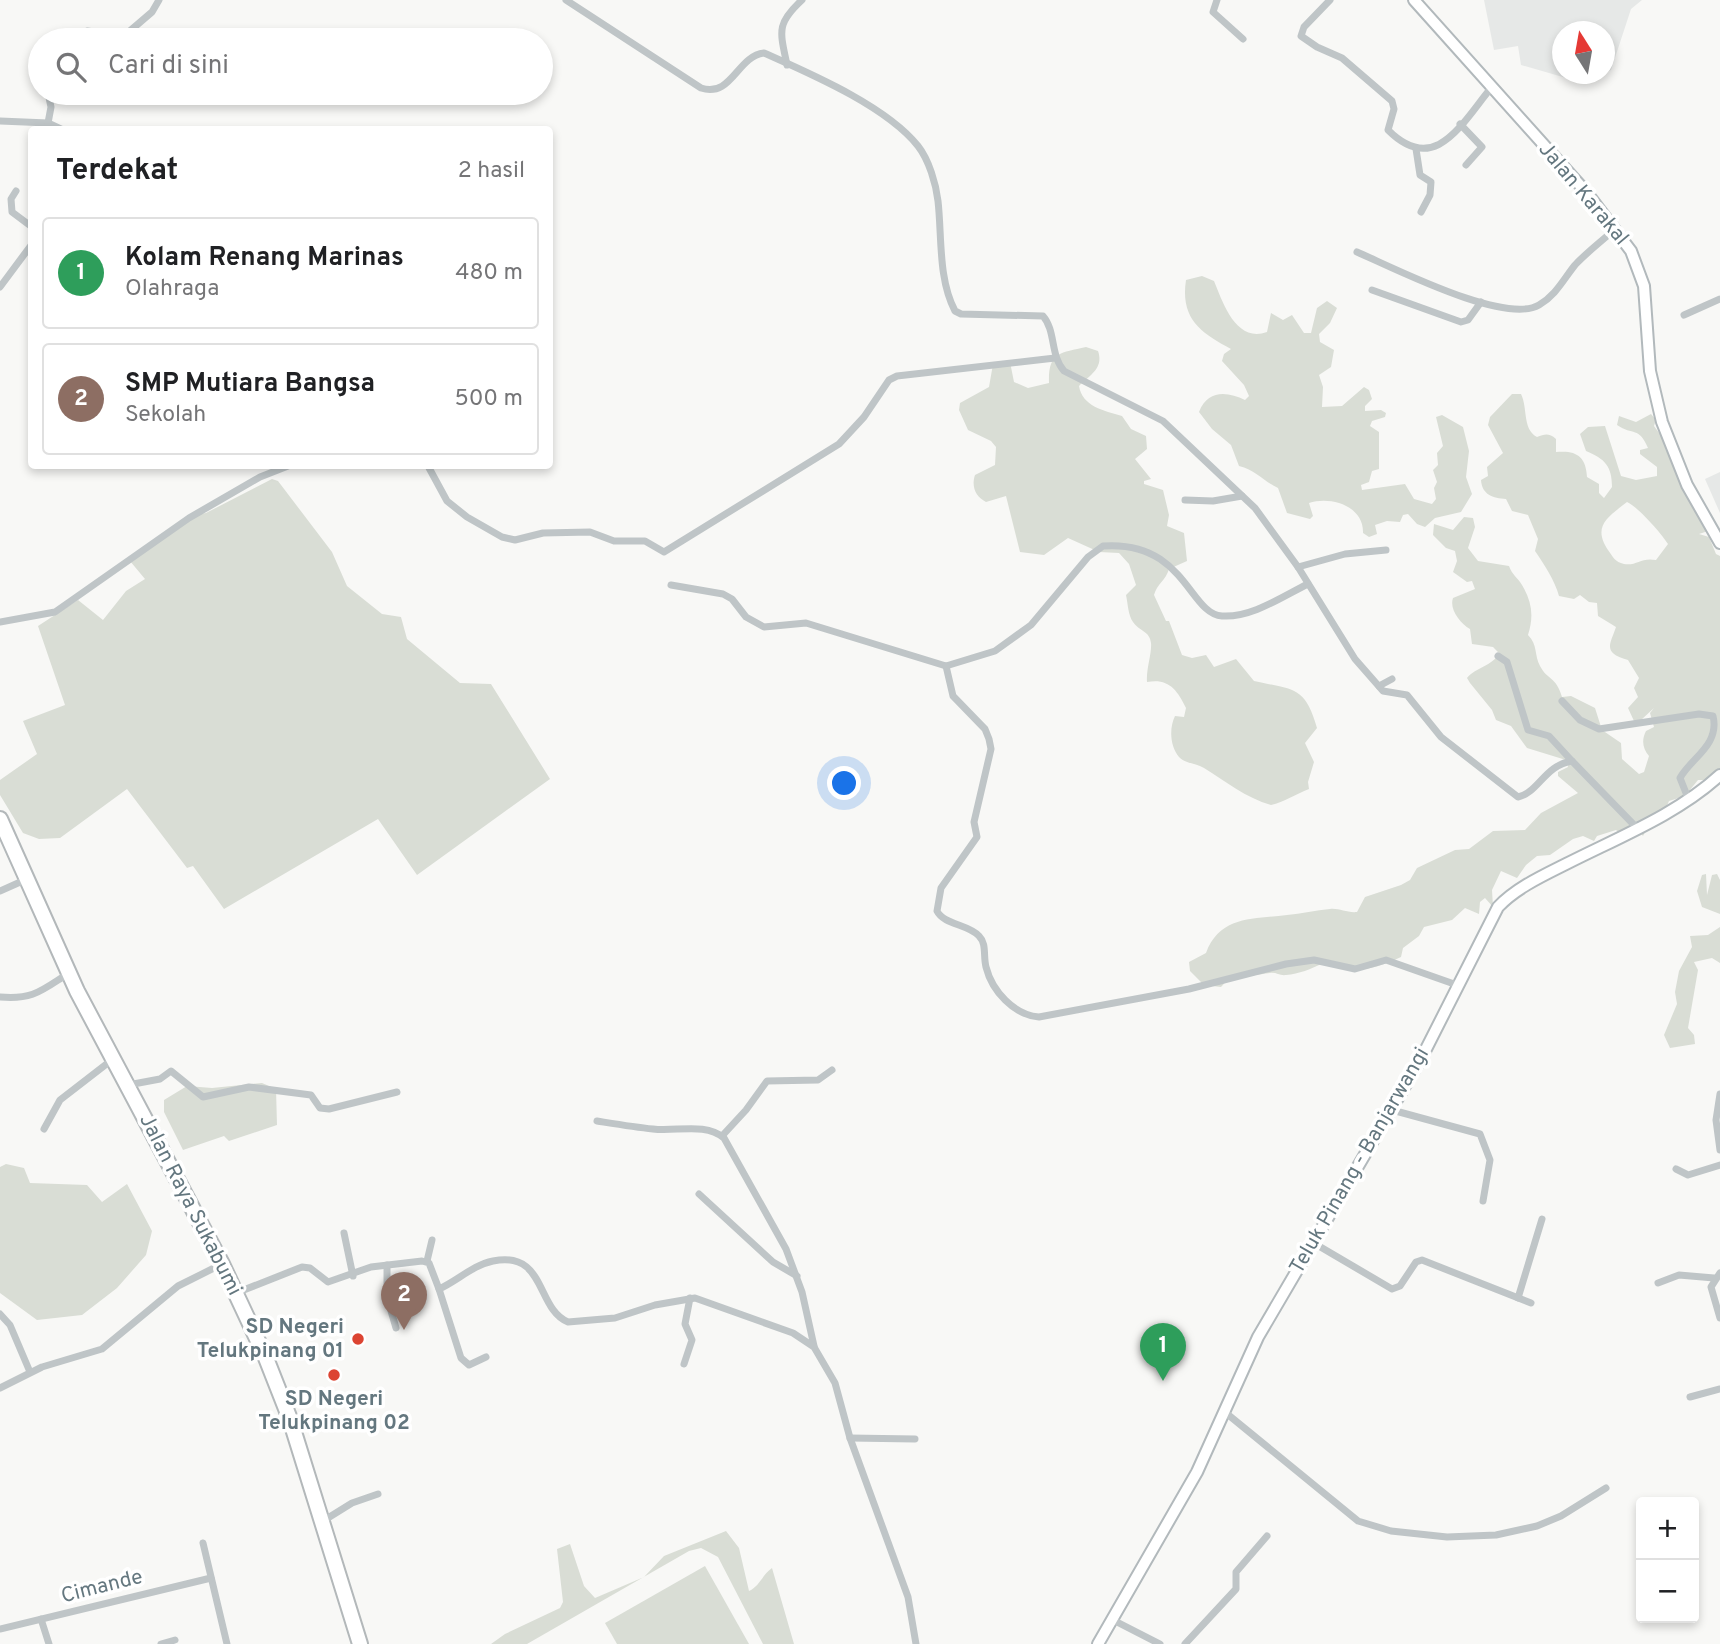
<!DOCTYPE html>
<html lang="id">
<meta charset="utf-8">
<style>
:root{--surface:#fff;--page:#f6f6f6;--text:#202124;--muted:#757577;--line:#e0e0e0;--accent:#111827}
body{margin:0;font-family:Overpass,sans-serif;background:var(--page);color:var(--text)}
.controls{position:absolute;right:21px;bottom:21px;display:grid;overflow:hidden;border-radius:7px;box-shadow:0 4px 10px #0003}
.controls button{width:63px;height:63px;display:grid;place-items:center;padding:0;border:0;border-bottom:2px solid var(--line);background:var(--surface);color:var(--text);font:35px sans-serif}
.compass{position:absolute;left:1552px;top:21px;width:63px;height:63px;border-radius:50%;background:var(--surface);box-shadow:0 4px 10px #0003;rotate:349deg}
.you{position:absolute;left:845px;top:784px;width:24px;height:24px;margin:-18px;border:5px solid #fff;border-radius:50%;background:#1a73e8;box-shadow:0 0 0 10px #1a73e833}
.badge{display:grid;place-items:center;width:46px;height:46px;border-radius:50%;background:var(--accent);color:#fff;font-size:23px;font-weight:700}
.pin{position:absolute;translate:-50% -58px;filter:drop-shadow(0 2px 4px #0008)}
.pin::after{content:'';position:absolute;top:37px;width:24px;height:21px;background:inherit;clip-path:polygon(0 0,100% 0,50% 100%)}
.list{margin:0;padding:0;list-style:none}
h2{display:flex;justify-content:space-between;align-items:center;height:91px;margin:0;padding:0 28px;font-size:30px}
h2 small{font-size:23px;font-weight:400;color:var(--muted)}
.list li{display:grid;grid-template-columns:46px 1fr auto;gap:21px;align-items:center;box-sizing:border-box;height:112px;margin:0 14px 14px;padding:0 14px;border:2px solid var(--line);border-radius:7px}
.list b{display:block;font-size:26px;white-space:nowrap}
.list p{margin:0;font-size:23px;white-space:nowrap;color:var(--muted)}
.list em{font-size:23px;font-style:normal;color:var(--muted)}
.icon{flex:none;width:38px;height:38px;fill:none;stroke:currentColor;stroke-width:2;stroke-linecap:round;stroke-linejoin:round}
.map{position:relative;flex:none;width:1720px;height:1644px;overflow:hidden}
.search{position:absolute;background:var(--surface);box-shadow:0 4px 10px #0003;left:28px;top:28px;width:525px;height:77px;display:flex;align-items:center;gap:18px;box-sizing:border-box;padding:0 24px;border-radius:38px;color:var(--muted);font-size:26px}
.panel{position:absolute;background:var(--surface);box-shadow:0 4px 10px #0003;left:28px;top:126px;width:525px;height:343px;border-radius:7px}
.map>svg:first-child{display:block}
</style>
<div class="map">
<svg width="1720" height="1644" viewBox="0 0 1720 1644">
<rect width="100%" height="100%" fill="#f8f8f6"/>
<g fill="#e6e8e7">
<polygon points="1484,0 1642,0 1631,9 1611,70 1605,73 1604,32 1562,32 1562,74 1602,74 1580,82 1521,65 1518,46 1494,50"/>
<polygon points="1720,472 1720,513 1705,479"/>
</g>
<g fill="#d9ddd5" fill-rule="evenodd">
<path d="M1202,276L1214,281C1223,303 1236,343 1267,332L1271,313L1283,320L1292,315L1304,333H1311L1317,308L1327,301L1337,308L1330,323L1319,334L1320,342L1334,350L1331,367L1319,375L1323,387L1322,407L1342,406L1364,387L1369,390L1372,399L1365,406V411L1381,410L1386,413L1385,417L1372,421L1370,426L1379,432V469L1372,471L1369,482L1361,485L1362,490L1405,484L1414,499L1432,504L1436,499L1434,488L1437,482L1433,470L1438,465L1437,453L1443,446L1436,417L1442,415L1463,427L1469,451L1466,477L1472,494L1461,512L1435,518L1425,527L1417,524L1408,514L1403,515L1400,522L1387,521L1375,525L1377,534L1369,537L1363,533C1364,506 1331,496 1309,503L1313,516L1310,519L1287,513L1278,488C1263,481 1256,470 1239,466L1231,445L1212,429L1199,412C1208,389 1228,392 1245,400L1249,396L1244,385L1222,361L1224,354L1231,349C1201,333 1180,319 1186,280Z"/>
<path d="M1086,347L1098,351C1104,368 1090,375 1079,386C1082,406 1104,411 1122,416L1131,429L1146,436L1147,449L1135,459L1151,479L1144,481V484L1163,490L1169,515L1167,526L1184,533L1187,561L1169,569C1166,580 1157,584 1154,595L1166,621H1169L1182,655L1192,658L1206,655L1214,667L1236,659L1254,681C1294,690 1305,686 1317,728L1305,743L1314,762L1308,782L1309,789C1296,794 1284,802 1271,805C1246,798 1225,781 1204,768C1196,763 1186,764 1179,757C1170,746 1169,728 1175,716L1184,717L1186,708C1177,689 1168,678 1147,682C1146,669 1152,653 1151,643C1150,631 1139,631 1133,622C1128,615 1128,604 1126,595L1136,585L1129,564L1119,553L1099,552L1068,538L1044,555L1020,552L1006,496L986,502C976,497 971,487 975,475L995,465L996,447L991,441L968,430L959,410L960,403L989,387L993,364L1010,362L1014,382L1028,388L1049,383C1048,352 1060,353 1086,347Z"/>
<path d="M1512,394H1521C1528,408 1522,429 1537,437C1545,434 1549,433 1556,439V452C1576,450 1586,456 1587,477L1599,484V493L1604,498L1612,487C1612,466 1605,459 1586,451L1580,434L1588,427L1605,426L1621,476L1636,480L1657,476V467L1640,454V450L1648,448C1639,426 1633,436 1617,425L1619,416L1636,422L1651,414L1656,420L1654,426L1665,441L1666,451L1671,452L1708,531L1699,534L1709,537L1716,554L1720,556V776L1708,780H1698L1685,796L1669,801C1664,816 1649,822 1643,836L1637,828L1623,836L1616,830L1597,836L1594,841L1583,836L1573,839L1550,855L1537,856L1526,865L1517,878L1501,871L1492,890L1493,907L1485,898L1480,902L1479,914L1465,908L1452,920L1424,927L1419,936L1403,948L1401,957C1368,972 1358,972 1323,963C1311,969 1299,974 1286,975C1280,976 1276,972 1270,973C1255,975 1246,977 1231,976L1221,987L1204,985L1190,971L1189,962L1206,953C1220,915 1255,919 1287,915C1301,914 1316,910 1330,909C1339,908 1347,913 1357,912L1365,897L1401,885L1410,880L1417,868L1455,850L1469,849L1493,831L1525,830L1541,813L1578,793L1558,776V772L1568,767L1566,760L1527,748L1511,726L1496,720L1492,710L1470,683L1467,678C1476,667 1493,666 1499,653L1493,647L1472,644L1470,629C1460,623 1449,609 1453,598L1475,589L1472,581L1467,582L1453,572L1457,561L1455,551L1446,548L1433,535L1434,524L1453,530L1464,517L1473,518L1475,527L1468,548L1478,561L1509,566C1512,575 1518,578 1522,585C1532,602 1534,616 1528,635C1538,645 1534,655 1540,666C1548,681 1556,676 1562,697L1571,696L1595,708L1602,730L1621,743L1622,759L1639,774L1644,772L1649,756C1643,749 1641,741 1646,731L1654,727L1650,713L1654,708L1641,720L1634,721L1628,708L1638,697L1634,688L1639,678L1628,660C1601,653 1611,643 1616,627L1598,616L1597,603L1589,602L1580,595L1574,599L1559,596C1555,581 1544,564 1535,551L1538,539L1528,515L1512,511L1506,499C1493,498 1482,495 1481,480L1488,476L1487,467L1503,453L1488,425L1490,417ZM1627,502C1637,506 1662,534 1668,544L1656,560C1641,557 1637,566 1624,564C1615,562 1613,557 1608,550C1592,526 1608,517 1627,502Z"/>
<polygon points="272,479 278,481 332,552 347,586 382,614 401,617 407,639 460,683 491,684 550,779 417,875 378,819 224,909 193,866 187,868 127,789 60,838 39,839 23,833 0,795 0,780 37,754 23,721 65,705 38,626 78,600 103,620 126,591 145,579 130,561 188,516 206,513"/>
<polygon points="1706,874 1707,895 1712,875 1717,874 1720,880 1720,914 1702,907 1697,891 1702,875"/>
<polygon points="1720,927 1720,963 1712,958 1694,962 1698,970 1688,1028 1694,1035 1695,1044 1670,1048 1664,1035 1677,1004 1675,992 1679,971 1692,947 1690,936 1708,935"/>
<polygon points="262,1083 276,1089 277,1125 229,1141 224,1136 183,1150 164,1112 164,1100 187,1086 212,1088"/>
<polygon points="6,1164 24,1168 30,1183 87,1185 102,1202 127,1184 152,1231 146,1255 117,1288 82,1315 37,1320 0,1293 0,1167"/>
<path d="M726,1531L739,1548L749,1591C760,1586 762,1575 772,1568L794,1644H763L718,1557L701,1548L689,1551L527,1644H491L505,1634L560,1608L563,1602L557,1549L570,1544L584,1586L595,1598L644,1577L664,1556Z"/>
<polygon points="705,1566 749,1644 617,1644 605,1623"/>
</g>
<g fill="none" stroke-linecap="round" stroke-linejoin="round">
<defs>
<g id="secondary">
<polyline points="1414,0 1587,193 1631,251 1644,286 1650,371 1662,422 1687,485 1720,543"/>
<path d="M1098,1644L1197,1472L1258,1337L1422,1057L1498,907C1516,888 1542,876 1566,864C1617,838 1678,814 1720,775"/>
</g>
<polyline id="highway" points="0,819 77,991 222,1264 266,1358 290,1419 360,1644"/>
</defs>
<use href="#secondary" stroke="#b2b9bc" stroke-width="14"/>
<use href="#highway" stroke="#b3b8ba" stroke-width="18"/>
<g stroke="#bfc5c7" stroke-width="7">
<path d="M566,0L701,88C732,98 737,56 764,53C811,74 886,106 918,146C929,160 936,184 938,201C942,236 938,279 955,311L961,314L1043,316C1056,331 1050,355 1064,371L1163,421L1255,508L1298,567L1355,659L1383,691L1407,695L1441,737L1518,797C1538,793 1545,765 1572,761L1637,828"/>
<polyline points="1217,0 1213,12 1243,39"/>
<path d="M1330,0L1304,27L1301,36L1317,47L1342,58L1392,101L1394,109L1388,130C1435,177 1462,123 1491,88"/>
<polyline points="71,40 87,31 124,36 152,12 159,0"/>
<path d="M787,65C780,31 776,24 802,0"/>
<polyline points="0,121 48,123 63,130"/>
<polyline points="48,123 51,107 48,93"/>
<polyline points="1460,124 1482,147 1466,165"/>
<polyline points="1416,149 1420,175 1431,182 1430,195 1421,212"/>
<polyline points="16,191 11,199 12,212 32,227"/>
<path d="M1357,252C1394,268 1505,325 1539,305C1556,295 1563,280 1575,265C1587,252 1602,241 1615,229"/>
<polyline points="0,287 32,244"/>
<polyline points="1372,290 1461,322 1468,320 1481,302"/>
<polyline points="1684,315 1720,299"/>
<polyline points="428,466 447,501 467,517 502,537 515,540 543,533 590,532 614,541 645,541 664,552 839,444 864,417 889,380 897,376 1055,358"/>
<polyline points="1185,500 1213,501 1242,496"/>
<polyline points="1298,567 1345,554 1386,550"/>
<path d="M671,585L723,594L732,599L746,617L764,627L806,623L946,666L995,651L1031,625L1088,557L1103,546C1185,540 1189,614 1222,616C1252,618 1283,596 1308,584"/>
<polyline points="0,622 55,612 189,518 260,477 288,466"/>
<polyline points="1498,656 1507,662 1528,730 1549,736 1572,761"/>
<path d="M946,666L953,696L985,729L989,739L991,749L974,822L977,837L941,888L937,911C944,925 968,924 979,936C987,944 983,956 986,967C992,991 1014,1015 1039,1017L1189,989L1286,964L1314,960L1355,969L1386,960L1457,985"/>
<polyline points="1379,686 1392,679"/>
<path d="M1562,701L1580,720L1599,729L1699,714L1713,716C1720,745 1691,758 1680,778L1688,798"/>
<polyline points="0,891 27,879"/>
<path d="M0,997C34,1000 42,990 69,973"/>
<polyline points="128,1085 160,1079 171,1071 203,1097 249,1087 311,1095 320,1108 329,1109 397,1092"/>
<polyline points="1720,1094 1716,1120 1720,1150"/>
<polyline points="1392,1110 1480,1134 1490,1160 1483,1201"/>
<path d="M597,1121C616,1124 634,1127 653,1129C676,1132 705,1122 724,1138L786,1249L802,1292L814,1346"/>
<polyline points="44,1129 60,1100 113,1059"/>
<polyline points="722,1136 746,1110 767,1081 818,1080 832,1070"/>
<polyline points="1676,1169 1688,1175 1720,1165"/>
<polyline points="699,1194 773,1262 797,1276"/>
<polyline points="344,1233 353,1276"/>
<polyline points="1312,1242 1392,1289 1400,1286 1416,1262 1422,1260 1531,1303"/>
<polyline points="427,1261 432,1240"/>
<polyline points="387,1265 387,1297 396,1328"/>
<polyline points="1720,1273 1711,1287 1720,1318"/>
<polyline points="1658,1283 1679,1275 1714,1278"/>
<polyline points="439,1289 461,1358 469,1365 486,1357"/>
<path d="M236,1293L302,1267L310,1268L328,1282L371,1267L422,1261L429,1263L439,1289C457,1281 473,1265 493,1261C546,1250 536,1309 568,1322L615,1318L655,1305L695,1298L793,1333L814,1347L835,1383L850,1438L908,1597L916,1644"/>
<polyline points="1518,1298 1542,1219"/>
<polyline points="0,1314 10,1325 30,1372"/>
<polyline points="684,1364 692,1340 685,1324 690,1298"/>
<polyline points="0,1388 42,1367 102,1349 178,1286 222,1264"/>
<polyline points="1690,1397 1720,1389"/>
<polyline points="1226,1413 1358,1521 1391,1531 1447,1537 1496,1535 1537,1526 1561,1516 1606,1488"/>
<polyline points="850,1438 915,1439"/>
<polyline points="323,1521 352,1503 378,1494"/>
<polyline points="203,1543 227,1644"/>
<polyline points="41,1619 49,1644"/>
<polyline points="1113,1620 1160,1644"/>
<polyline points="0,1629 211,1578"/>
<polyline points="161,1644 175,1640"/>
<polyline points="1185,1644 1236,1589 1236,1572 1267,1536"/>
</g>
<use href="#secondary" stroke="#fff" stroke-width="10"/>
<use href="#highway" stroke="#fff" stroke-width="14"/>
</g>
<g fill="#dc4432" stroke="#fff" stroke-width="2.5">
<circle cx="358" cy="1339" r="7"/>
<circle cx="334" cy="1375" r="7"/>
</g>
<g text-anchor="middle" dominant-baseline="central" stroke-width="7" stroke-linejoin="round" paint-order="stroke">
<g font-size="21" fill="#64777f" stroke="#fff">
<text transform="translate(1583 194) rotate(50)">Jalan Karakal</text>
<text transform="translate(1360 1161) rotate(-60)">Teluk Pinang - Banjarwangi</text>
<text transform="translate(190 1205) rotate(63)">Jalan Raya Sukabumi</text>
<text transform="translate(102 1587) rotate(-14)">Cimande</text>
</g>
<g font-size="21" font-weight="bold" fill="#64777f" stroke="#fff" text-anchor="end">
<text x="344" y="1327">SD Negeri<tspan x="344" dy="24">Telukpinang 01</tspan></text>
<text x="334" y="1399" text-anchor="middle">SD Negeri<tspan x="334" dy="24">Telukpinang 02</tspan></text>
</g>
</g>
</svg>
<div class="controls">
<button>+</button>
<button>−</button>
</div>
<svg class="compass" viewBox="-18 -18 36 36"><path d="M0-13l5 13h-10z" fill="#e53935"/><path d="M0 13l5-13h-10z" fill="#757577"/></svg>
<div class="you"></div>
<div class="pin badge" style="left:1163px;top:1381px;background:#2e9e5b">1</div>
<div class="pin badge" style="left:404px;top:1330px;background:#8d6e63">2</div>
<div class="search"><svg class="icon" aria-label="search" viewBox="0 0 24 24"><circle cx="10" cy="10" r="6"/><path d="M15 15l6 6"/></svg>Cari di sini</div>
<section class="panel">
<h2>Terdekat<small>2 hasil</small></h2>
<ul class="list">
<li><span class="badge" style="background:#2e9e5b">1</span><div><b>Kolam Renang Marinas</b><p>Olahraga</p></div><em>480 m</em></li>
<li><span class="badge" style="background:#8d6e63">2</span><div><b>SMP Mutiara Bangsa</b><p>Sekolah</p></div><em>500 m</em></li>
</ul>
</section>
</div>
